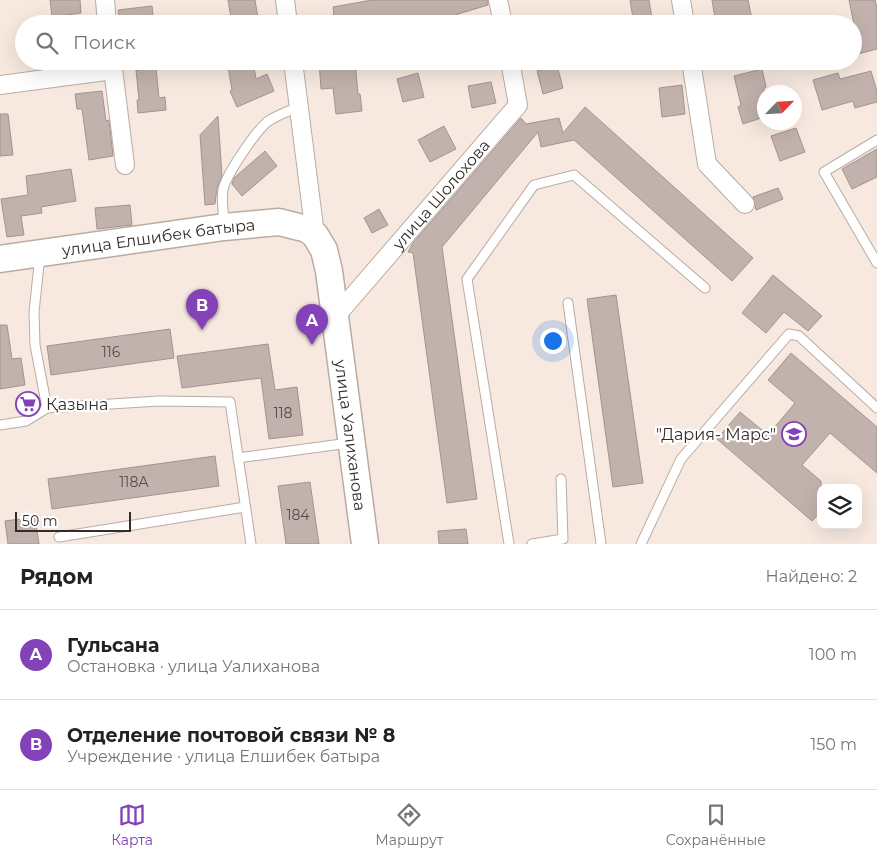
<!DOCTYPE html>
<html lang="ru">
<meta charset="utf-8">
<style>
:root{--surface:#fff;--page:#f6f6f6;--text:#222;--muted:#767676;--line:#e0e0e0;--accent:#8342b7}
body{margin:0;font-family:Montserrat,sans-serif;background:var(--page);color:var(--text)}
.controls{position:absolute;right:15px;bottom:15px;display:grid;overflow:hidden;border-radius:10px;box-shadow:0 5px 20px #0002}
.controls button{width:45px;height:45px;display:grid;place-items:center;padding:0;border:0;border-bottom:1px solid var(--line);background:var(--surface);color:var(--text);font:25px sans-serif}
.compass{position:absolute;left:757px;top:85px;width:45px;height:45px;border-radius:50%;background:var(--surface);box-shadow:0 5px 20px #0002;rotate:65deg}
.scale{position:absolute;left:15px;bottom:12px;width:116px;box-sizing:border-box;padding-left:5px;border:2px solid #322d29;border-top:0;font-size:14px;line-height:18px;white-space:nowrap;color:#322d29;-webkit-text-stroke:4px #fff;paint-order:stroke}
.you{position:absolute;left:552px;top:340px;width:18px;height:18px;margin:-12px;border:4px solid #fff;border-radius:50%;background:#1a73e8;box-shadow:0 0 0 8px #1a73e833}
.badge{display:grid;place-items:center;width:32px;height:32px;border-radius:50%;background:var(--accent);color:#fff;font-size:16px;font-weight:700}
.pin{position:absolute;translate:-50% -41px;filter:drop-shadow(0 1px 2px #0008)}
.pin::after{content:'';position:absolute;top:26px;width:18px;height:15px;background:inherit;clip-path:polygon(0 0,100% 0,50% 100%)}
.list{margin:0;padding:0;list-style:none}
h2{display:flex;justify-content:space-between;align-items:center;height:65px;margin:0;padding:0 20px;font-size:21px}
h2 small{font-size:16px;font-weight:400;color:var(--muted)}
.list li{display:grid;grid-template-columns:32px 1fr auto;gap:15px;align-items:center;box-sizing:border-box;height:90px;padding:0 20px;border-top:1px solid var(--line)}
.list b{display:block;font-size:19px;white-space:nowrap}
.list p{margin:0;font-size:16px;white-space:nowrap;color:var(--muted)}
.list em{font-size:16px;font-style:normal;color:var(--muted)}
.icon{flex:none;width:28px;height:28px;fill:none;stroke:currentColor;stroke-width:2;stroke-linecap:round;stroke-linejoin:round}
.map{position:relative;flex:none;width:877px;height:544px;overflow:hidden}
.search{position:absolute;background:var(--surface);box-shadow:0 5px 20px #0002;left:15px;right:15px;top:15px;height:55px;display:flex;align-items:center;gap:12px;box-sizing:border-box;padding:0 18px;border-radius:28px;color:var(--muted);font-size:19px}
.sheet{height:245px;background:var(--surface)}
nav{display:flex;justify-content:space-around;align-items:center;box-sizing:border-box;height:70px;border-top:1px solid var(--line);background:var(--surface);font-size:14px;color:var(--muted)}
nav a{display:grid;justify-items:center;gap:2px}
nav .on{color:var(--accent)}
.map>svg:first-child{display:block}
</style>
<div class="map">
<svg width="877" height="544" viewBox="0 0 877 544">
<rect width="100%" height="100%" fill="#f7e9df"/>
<g fill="#c2b2ad" stroke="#a49490">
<polygon points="50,0 80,0 81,13 52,17"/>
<polygon points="228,0 255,0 259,24 232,24"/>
<polygon points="372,0 488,0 488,5 425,24 335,24 333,7"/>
<polygon points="630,0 649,0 653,24 634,24"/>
<polygon points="712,0 748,0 753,24 716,24"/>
<polygon points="849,0 875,0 877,9 877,49 858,54 853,40 857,39"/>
<polygon points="152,6 154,24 120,24 118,10"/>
<polygon points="227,61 253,61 256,79 267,74 274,91 237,107 230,91 232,90"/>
<polygon points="319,61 355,61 358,94 360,94 362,111 336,114 333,88 321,89"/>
<polygon points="557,65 563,88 543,94 537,71"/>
<polygon points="156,68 159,98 165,97 166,110 138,113 137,100 139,100 136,70"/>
<polygon points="762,69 766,87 764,88 764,117 743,124 738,107 741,105 734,76"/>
<polygon points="871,71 877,91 877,102 855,108 853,101 822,110 813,80 838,73 840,79"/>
<polygon points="418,73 424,97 403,102 397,79"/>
<polygon points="491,82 496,103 472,108 468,86"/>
<polygon points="682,85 685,114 662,117 659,88"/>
<polygon points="102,91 106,121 109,120 113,156 89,160 82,109 77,109 75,94"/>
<polygon points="585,107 753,258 732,281 574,140 541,147 538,132 442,247 477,499 447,503 413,253 408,252 413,243 521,118 526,124 559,118 563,133"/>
<polygon points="0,114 8,114 13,155 0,156"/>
<polygon points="218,116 222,176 217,188 215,204 205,205 200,135"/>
<polygon points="444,126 456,149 430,162 418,140"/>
<polygon points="796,128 805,152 780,161 771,136"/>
<polygon points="877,149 877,177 852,189 842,169"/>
<polygon points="265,151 277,166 242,196 232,184 234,178"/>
<polygon points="71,169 76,201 41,207 42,213 21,216 24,235 7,237 1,199 28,195 26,176"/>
<polygon points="778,188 783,199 756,210 753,197"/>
<polygon points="130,205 132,225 97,229 95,208"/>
<polygon points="379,209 388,225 372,233 364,218"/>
<polygon points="773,275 822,316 808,331 784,312 766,333 742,313"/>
<polygon points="616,295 643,483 613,487 587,299"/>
<polygon points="0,325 7,325 12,359 21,358 25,385 0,389"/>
<polygon points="170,329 174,358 51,375 47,346"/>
<polygon points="268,344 275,390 297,387 303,435 269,439 261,378 182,388 177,356"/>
<polygon points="791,353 877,427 877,473 830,433 802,465 821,481 821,511 812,521 717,439 740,412 768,435 795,403 768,380"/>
<polygon points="215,456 219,486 52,509 48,479"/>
<polygon points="310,482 319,544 286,544 278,486"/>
<polygon points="35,517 39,544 8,544 5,521"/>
<polygon points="466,529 468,544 439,544 438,531"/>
</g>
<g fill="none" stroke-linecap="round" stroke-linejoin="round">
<defs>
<g id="lane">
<polyline points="877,140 824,172 877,263"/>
<path d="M224,225C224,214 221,201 223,190C226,174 255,133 267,122C277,115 288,111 299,107"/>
<polyline points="40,255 34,312 35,345 47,408 159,401 230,402 251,544"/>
<polyline points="568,303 601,544"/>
<polyline points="0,425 26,421 47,408"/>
<polyline points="238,458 349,443"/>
<polyline points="59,537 245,507"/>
<polyline points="509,544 467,279 534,185 574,175 705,288"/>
<polyline points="532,544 563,539 561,479"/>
<polyline points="641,544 681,459 789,334 799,336 877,408"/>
</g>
<g id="street">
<polyline points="105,0 107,24"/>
<polyline points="285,0 288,24"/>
<polyline points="498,0 503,24"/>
<polyline points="681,0 685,24"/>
<polyline points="112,61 125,165"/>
<polyline points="293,61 315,235"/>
<polyline points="691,61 707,164 745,204"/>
<polyline points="0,85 113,70"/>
<path id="s1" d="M335,317L518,105L510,61"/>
</g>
<g id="secondary">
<path id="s2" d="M0,259L224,227L279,222L307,229L315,235L324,250L329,271L365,544"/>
</g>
</defs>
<use href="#lane" stroke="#b9aca3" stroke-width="11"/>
<use href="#street" stroke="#b9aca3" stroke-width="20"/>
<use href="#secondary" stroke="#b9aca3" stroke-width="29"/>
<use href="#lane" stroke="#fff" stroke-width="9"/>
<use href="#street" stroke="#fff" stroke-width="18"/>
<use href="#secondary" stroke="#fff" stroke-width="26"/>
</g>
<defs>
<symbol id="supermarket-ring" viewBox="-11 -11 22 22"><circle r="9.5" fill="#fff" stroke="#8342b7" stroke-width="1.5"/><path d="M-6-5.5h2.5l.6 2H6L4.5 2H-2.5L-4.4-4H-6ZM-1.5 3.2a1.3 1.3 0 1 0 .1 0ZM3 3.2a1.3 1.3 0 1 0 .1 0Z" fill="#8342b7"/></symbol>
<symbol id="school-ring" viewBox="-11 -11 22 22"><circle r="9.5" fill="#fff" stroke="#8342b7" stroke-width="1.5"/><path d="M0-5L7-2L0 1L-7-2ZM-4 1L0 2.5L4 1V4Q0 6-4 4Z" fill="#8342b7"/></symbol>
</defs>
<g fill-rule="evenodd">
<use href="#supermarket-ring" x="14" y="390" width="28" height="28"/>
<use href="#school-ring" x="780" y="420" width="28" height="28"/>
</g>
<g text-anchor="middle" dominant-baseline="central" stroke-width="4.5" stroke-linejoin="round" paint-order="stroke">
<g font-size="14" fill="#564e4a">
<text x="111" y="352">116</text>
<text x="283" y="413">118</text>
<text x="134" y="482">118А</text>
<text x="298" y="515">184</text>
</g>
<g font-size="16" fill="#322d29" stroke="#fff">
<text stroke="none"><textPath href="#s1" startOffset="162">улица Шолохова</textPath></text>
<text stroke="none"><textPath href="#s2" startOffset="160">улица Елшибек батыра</textPath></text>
<text stroke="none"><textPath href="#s2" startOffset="525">улица Уалиханова</textPath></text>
</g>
<g font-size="16" fill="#322d29" stroke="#fff" text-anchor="start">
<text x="46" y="404">Қазына</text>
<text x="776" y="434" text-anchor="end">"Дария- Марс"</text>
</g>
</g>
</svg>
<div class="controls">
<button><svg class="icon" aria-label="layers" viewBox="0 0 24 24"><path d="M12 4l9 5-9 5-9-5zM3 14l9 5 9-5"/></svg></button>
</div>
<svg class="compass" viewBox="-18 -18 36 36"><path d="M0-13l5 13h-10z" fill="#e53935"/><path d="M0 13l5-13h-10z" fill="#767676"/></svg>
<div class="scale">50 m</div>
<div class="you"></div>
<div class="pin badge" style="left:312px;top:345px">A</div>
<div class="pin badge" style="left:202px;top:330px">B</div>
<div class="search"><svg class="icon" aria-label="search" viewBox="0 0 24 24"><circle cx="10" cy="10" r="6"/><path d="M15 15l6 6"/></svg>Поиск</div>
</div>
<section class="sheet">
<h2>Рядом<small>Найдено: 2</small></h2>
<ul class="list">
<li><span class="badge">A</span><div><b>Гульсана</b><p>Остановка · улица Уалиханова</p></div><em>100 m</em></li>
<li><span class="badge">B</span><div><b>Отделение почтовой связи № 8</b><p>Учреждение · улица Елшибек батыра</p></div><em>150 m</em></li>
</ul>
</section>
<nav>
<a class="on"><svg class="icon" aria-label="map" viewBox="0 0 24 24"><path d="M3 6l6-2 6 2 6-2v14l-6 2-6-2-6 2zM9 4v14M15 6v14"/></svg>Карта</a>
<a><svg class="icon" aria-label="directions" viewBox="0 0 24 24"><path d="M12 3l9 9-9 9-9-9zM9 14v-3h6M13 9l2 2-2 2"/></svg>Маршрут</a>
<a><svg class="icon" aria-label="saved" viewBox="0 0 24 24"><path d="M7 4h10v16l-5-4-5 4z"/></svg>Сохранённые</a>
</nav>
